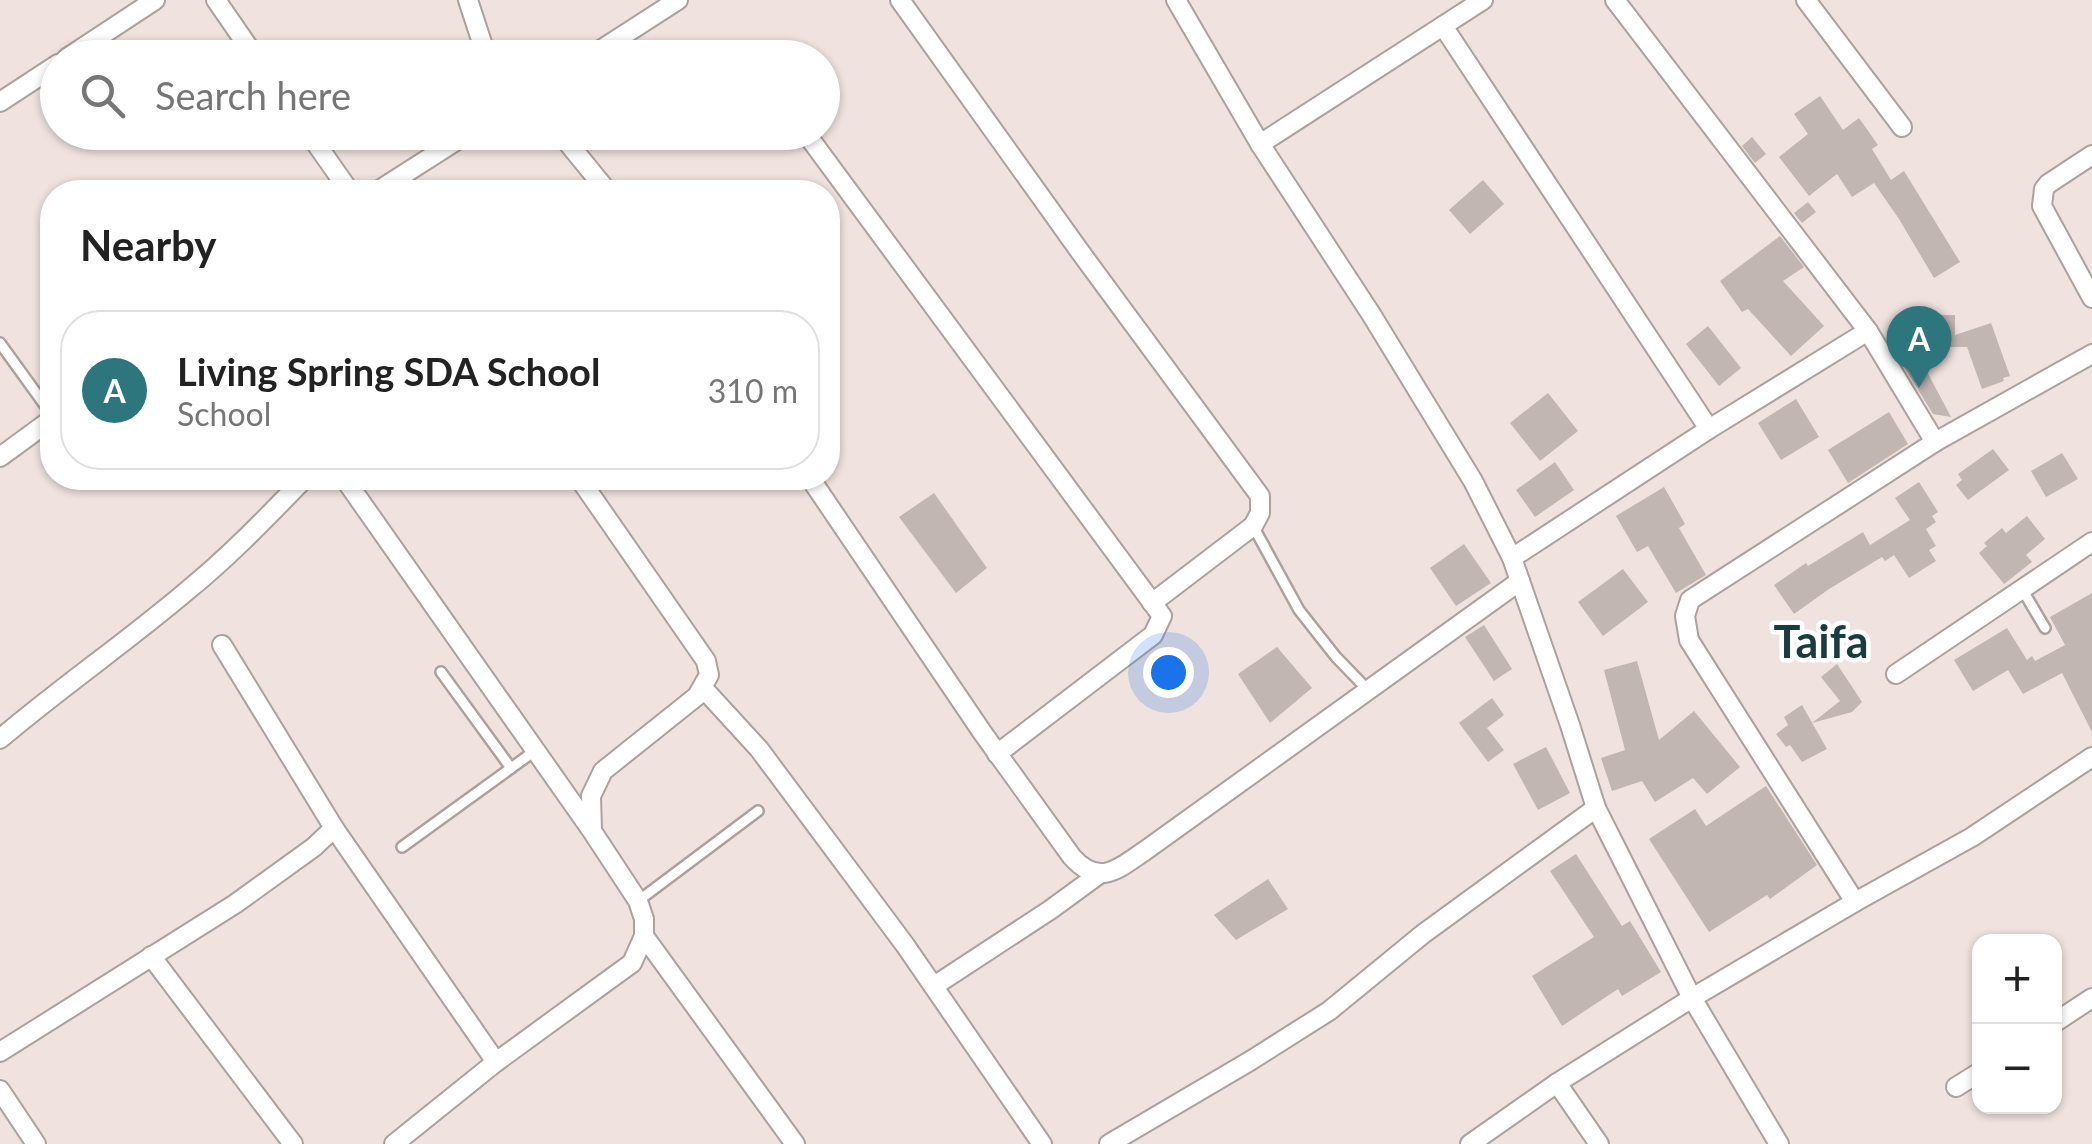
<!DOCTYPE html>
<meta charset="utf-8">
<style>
:root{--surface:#fff;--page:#f2f2f2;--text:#222;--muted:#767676;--line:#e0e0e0;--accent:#2d767d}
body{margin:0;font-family:Lato,sans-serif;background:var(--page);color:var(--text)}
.controls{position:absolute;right:30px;bottom:30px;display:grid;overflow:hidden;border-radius:20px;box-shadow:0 2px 8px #0004}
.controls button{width:90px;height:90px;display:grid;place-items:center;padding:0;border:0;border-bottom:2px solid var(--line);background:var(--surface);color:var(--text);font:50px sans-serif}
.you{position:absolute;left:1168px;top:672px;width:35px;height:35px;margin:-25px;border:8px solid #fff;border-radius:50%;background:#1a73e8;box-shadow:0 0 0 15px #1a73e833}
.badge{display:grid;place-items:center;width:65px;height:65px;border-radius:50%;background:var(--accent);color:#fff;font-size:32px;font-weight:700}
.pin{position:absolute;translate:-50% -82px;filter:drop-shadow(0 2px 5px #0008)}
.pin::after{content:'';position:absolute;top:52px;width:35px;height:30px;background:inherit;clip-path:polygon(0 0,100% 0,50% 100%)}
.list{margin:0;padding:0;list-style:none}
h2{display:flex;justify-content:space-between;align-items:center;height:130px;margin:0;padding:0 40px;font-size:42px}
h2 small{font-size:32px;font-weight:400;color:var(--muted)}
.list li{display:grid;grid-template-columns:65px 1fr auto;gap:30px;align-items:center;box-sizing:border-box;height:160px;margin:0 20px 20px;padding:0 20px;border:2px solid var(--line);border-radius:40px}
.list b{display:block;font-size:38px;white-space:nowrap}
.list p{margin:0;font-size:32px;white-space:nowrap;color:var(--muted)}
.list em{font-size:32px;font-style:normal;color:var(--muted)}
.icon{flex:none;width:55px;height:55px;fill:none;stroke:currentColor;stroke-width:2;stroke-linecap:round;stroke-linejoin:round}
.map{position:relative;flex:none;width:2092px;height:1144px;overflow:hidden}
.search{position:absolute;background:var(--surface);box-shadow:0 2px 8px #0004;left:40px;top:40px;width:800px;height:110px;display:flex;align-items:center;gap:25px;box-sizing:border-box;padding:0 35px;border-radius:55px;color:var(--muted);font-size:38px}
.panel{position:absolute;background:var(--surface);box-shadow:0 2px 8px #0004;left:40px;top:180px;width:800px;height:310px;border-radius:40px}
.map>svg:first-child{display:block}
</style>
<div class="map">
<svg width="2092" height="1144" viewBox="0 0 2092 1144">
<rect width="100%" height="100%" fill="#efe2df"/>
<g fill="#c2b6b3">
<polygon points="1820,96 1843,130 1859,118 1878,145 1872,149 1891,180 1904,171 1960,262 1934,278 1899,219 1874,183 1852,197 1837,174 1809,196 1779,157 1808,134 1794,114"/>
<polygon points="1752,137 1766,154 1755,163 1742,146"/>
<polygon points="1483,180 1504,204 1470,234 1449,210"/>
<polygon points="1808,202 1816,212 1802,223 1794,213"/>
<polygon points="1780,236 1804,267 1783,281 1824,326 1791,356 1748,309 1742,312 1720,281"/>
<polygon points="1907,315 1955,315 1955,335 1991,323 2010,376 2003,378 2004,381 1982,389 1967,347 1907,347"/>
<polygon points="1708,326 1741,368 1719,386 1686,344"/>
<polygon points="1916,351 1951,417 1933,414 1900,360"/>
<polygon points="1548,393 1578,431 1540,461 1510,423"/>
<polygon points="1796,399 1819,437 1781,460 1758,423"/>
<polygon points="1889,412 1908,444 1848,483 1828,450"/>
<polygon points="1993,449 2009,470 1968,500 1956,485 1962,480 1958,474"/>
<polygon points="2062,453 2078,479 2046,497 2031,471"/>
<polygon points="1555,462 1574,490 1535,517 1516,490"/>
<polygon points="1919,482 1938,512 1932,516 1936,522 1926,529 1936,546 1929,550 1936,561 1909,578 1894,555 1885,561 1882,557 1829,589 1794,614 1774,585 1806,563 1808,566 1863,532 1870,545 1910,520 1895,498"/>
<polygon points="1664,487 1685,524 1679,528 1706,575 1676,593 1648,546 1637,552 1616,516"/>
<polygon points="934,493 987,568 956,593 899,517"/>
<polygon points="2027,516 2045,539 2026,555 2032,562 2004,584 1979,553 1987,546 1984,543 2002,528 2006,533"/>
<polygon points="1464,544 1491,583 1456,606 1430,568"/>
<polygon points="1623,569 1648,602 1603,636 1578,602"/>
<polygon points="2092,593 2092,732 2062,673 2023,694 2008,670 1973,691 1954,660 2007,628 2027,660 2032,656 2035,661 2065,645 2050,617"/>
<polygon points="1484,625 1512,669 1494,681 1465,637"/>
<polygon points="1277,647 1312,688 1270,723 1238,674"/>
<polygon points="1637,661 1659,740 1694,711 1740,767 1707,794 1693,778 1655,802 1642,781 1612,791 1601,758 1625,750 1604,670"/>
<polygon points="1837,664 1862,702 1852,712 1812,723 1840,701 1821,677"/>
<polygon points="1492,698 1504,715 1487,728 1504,750 1488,762 1459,723"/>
<polygon points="1802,705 1827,749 1802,762 1790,745 1786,747 1776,734 1788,725 1784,717"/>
<polygon points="1546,747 1570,793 1538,810 1513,764"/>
<polygon points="1766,786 1817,865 1770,899 1767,895 1709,932 1649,839 1695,809 1706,826"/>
<polygon points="1576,854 1622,926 1630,921 1661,972 1622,996 1618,989 1562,1026 1532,976 1594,937 1550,871"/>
<polygon points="1268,879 1288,909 1236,940 1214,915"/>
</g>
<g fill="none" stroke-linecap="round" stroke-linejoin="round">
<defs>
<g id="lane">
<polyline points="0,343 52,415"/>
<polyline points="1253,526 1299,610 1336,657 1368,690"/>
<polyline points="2022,589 2045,628"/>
<polyline points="441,672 511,768"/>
<polyline points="402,847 536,750"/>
<polyline points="638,901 758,811"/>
</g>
<g id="street">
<polyline points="216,0 256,58"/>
<polyline points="468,0 487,58"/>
<polyline points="900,0 1081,253 1260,496 1260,513 1253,526 1152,603"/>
<polyline points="1176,0 1260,144 1371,314 1473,481 1512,558 1570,725 1596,808 1692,998 1779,1144"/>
<polyline points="1615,0 1868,331 1935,442"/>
<polyline points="1806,0 1902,127"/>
<polyline points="1443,26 1709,429"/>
<polyline points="67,58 155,0"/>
<polyline points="588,58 678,0"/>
<polyline points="0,102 58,64"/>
<polyline points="308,132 350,192"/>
<polyline points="559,132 608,192"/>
<polyline points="805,132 1162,616 1153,635 997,754"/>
<polyline points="1260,144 1483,0"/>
<polyline points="2092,155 2048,184 2044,189 2042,206 2092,298"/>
<polyline points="376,192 470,132"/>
<polyline points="0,457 52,419"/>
<polyline points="344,478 592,831 638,901 644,919 644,936 795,1144"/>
<polyline points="579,478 706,661 709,675 697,696 603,771 591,796 592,830"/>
<path d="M810,478L982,732L1072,857C1100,888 1119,868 1146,850L1520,581"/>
<polyline points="1512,558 1709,429 1868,331"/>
<polyline points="222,645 334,828 496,1062"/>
<polyline points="1896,674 2092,542"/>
<polyline points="703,688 759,749 905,945 1042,1144"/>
<path d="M0,739C61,687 127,642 188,590C230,556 268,516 305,478"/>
<polyline points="1855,902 1689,640 1685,616 1690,600 1935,442 2092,354"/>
<polyline points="151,956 293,1144"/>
<polyline points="934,986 1050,910 1098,875"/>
<polyline points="2054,1023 2092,998"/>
<polyline points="0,1052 235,904 314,847 334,828"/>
<polyline points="1557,1083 1599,1144"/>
<polyline points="1956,1087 1980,1072"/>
<polyline points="0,1090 36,1144"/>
<polyline points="394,1144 496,1062 632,963 644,936"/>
<polyline points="1109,1144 1250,1061 1329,1011 1423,934 1596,808"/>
<polyline points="1470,1144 1557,1083 1692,998 1855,902 1972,837 2092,757"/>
</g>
</defs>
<use href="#lane" stroke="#aca19e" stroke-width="14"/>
<use href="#street" stroke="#aca19e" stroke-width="22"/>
<use href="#lane" stroke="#fff" stroke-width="9"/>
<use href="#street" stroke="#fff" stroke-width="18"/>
</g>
<g text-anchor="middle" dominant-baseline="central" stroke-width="9" stroke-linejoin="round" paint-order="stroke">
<g font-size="45" font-weight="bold" fill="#1a3c3f" stroke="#fff">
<text x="1821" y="641">Taifa</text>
</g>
</g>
</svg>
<div class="controls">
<button>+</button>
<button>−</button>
</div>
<div class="you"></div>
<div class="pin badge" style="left:1919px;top:388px">A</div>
<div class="search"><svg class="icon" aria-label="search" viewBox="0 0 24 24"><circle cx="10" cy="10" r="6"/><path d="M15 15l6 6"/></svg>Search here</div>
<section class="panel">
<h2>Nearby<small></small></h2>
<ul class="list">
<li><span class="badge">A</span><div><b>Living Spring SDA School</b><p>School</p></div><em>310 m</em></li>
</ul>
</section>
</div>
